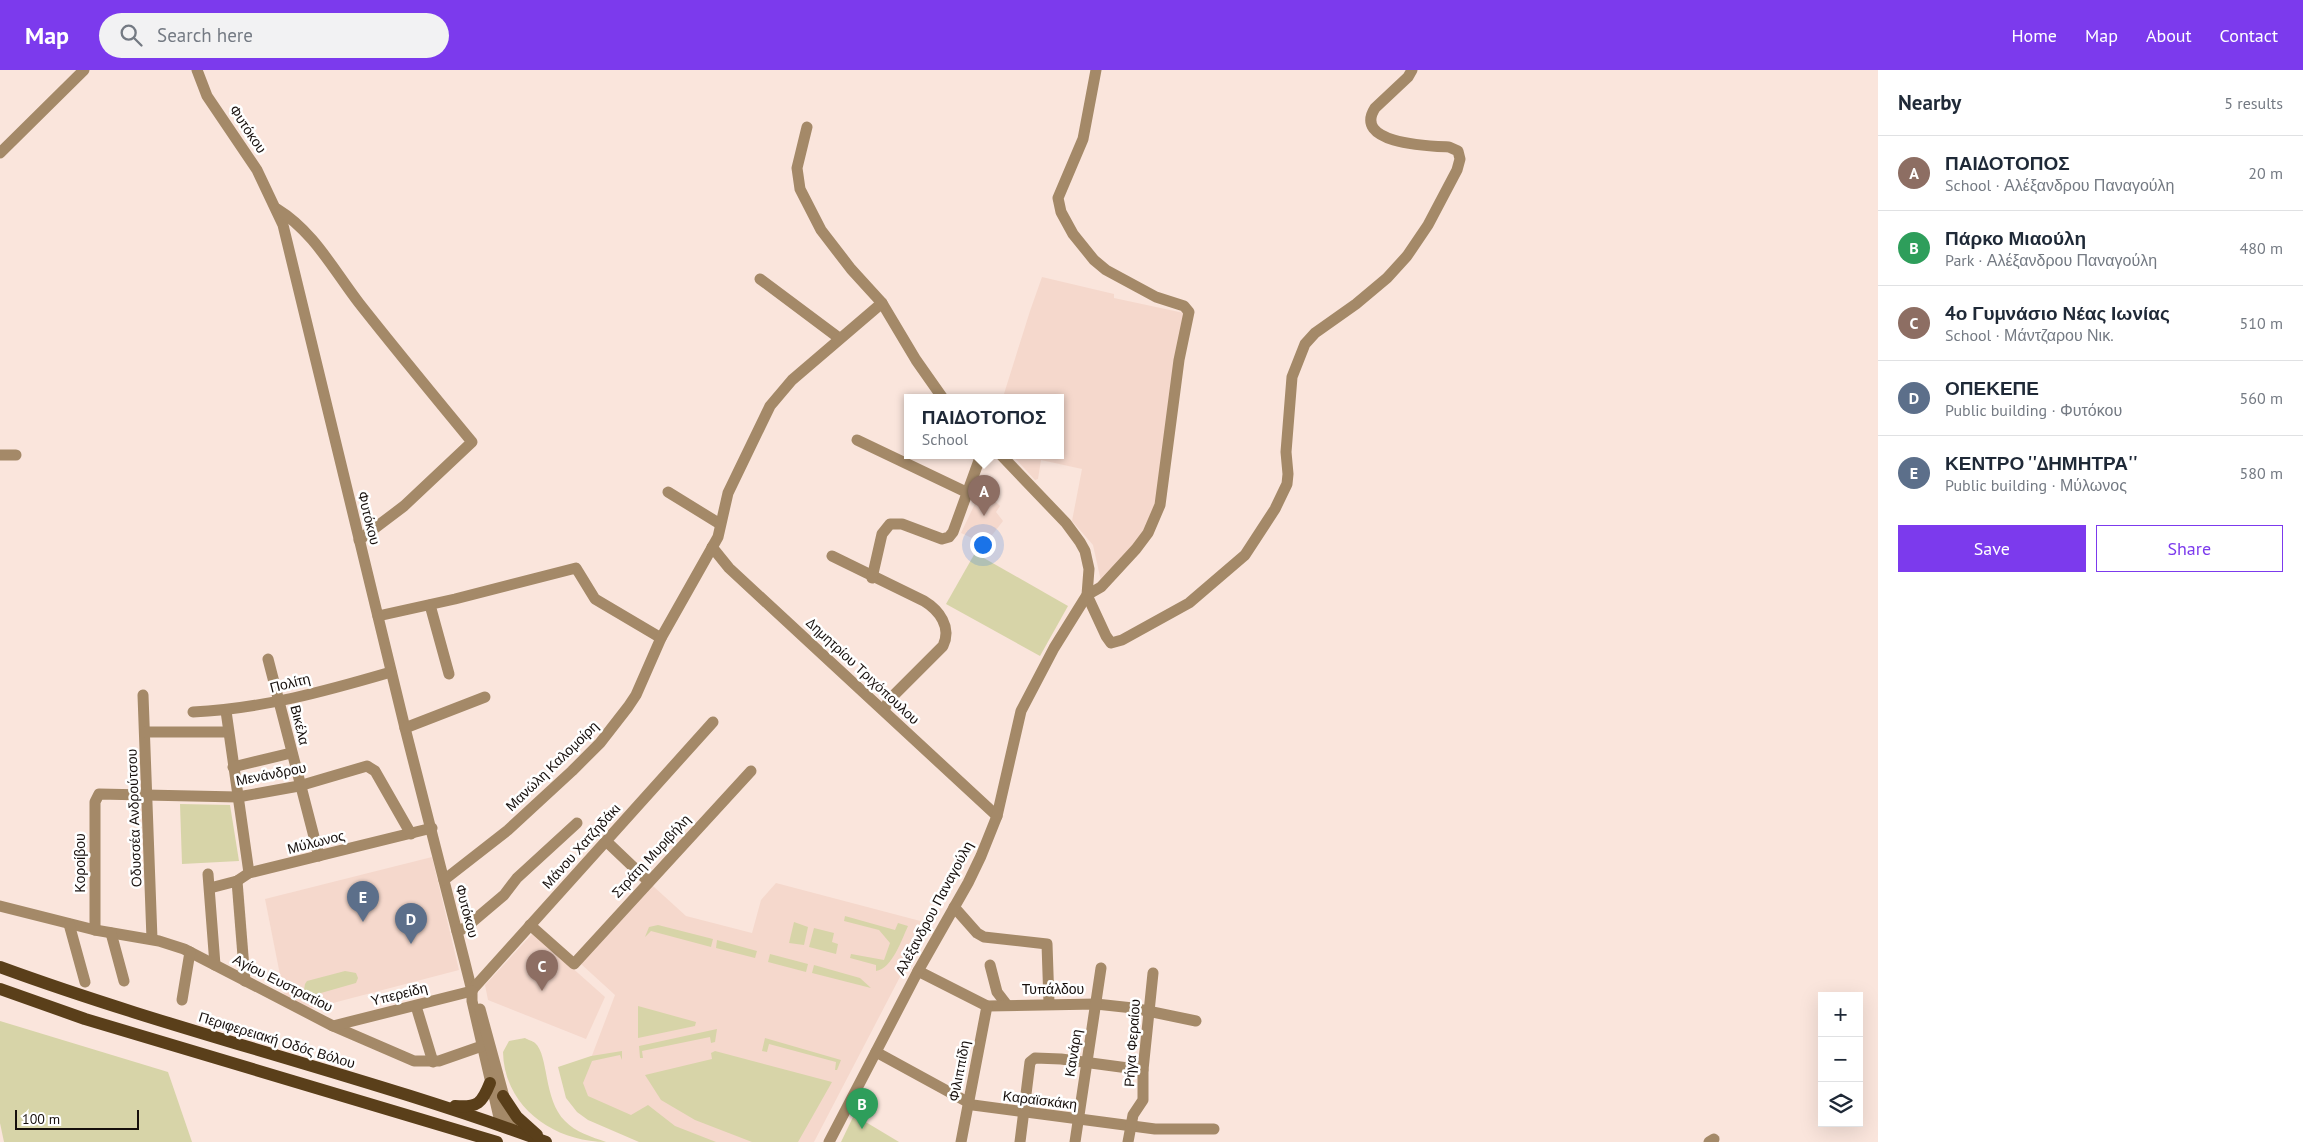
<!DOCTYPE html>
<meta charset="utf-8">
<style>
:root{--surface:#fff;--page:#f2f2f3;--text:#1f2937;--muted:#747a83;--line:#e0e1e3;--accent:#7c3aed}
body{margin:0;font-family:"PT Sans",sans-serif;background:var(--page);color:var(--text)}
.controls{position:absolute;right:15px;bottom:15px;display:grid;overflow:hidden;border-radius:0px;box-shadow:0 5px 20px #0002}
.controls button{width:45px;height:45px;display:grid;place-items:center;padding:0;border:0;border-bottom:1px solid var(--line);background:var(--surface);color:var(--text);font:25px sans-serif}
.scale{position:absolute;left:15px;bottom:12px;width:124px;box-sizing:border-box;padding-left:5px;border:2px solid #160f0c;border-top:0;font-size:14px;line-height:18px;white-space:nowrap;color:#160f0c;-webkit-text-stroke:4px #fff;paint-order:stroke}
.you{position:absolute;left:982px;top:474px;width:18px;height:18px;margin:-12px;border:4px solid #fff;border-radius:50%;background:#1a73e8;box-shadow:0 0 0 8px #1a73e833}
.badge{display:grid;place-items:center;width:32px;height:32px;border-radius:50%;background:var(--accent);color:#fff;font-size:16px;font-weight:700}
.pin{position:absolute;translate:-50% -41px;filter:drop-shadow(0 1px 2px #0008)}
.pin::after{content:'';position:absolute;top:26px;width:18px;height:15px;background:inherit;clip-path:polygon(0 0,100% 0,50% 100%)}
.popup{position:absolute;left:904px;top:324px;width:160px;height:65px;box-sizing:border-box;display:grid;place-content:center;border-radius:0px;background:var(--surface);filter:drop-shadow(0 1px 4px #0005);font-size:16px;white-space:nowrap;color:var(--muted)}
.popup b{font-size:19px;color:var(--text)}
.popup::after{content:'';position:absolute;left:50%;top:100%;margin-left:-10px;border:10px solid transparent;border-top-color:var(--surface)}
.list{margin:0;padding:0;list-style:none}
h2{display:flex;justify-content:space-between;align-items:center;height:65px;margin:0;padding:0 20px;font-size:21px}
h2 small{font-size:16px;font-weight:400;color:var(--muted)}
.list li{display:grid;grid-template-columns:32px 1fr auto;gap:15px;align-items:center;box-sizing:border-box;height:75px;padding:0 20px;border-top:1px solid var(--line)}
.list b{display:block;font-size:19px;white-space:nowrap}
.list p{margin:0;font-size:16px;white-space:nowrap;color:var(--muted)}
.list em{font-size:16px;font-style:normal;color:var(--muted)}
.actions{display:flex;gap:10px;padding:15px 20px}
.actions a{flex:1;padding:11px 0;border:1px solid var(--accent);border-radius:0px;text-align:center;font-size:18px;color:var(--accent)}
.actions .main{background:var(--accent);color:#fff}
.icon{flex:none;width:28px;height:28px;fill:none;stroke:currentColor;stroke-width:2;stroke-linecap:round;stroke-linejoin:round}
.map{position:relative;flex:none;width:1878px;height:1072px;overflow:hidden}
header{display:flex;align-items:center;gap:30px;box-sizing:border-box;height:70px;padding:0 25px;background:var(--accent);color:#fff}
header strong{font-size:24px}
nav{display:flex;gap:28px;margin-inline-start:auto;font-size:18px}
.search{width:350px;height:45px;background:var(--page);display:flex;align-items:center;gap:12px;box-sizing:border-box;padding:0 18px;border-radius:28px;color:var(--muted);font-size:19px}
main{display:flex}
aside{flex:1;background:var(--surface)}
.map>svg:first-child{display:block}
</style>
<header>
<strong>Map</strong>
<div class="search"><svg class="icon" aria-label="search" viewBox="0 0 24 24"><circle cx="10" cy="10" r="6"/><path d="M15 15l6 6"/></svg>Search here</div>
<nav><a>Home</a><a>Map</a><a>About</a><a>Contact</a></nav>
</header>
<main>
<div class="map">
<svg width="1878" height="1072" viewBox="0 0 1878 1072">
<rect width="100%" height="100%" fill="#fae5dc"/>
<g fill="#f5d8cc">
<polygon points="1042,207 1114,224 1114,228 1184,243 1158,433 1145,465 1101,511 1093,475 1072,451 1082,399 1041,390 1038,409 1035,410 1012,385 1060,385 1060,327 1003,327 1030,241"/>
<polygon points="982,419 1000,436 996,442 1003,451 985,474 961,463"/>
<polygon points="432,787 459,900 310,939 284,925 265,829"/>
<polygon points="776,813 928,853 814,1072 696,1072 577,1025 615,925 581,894 653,816 686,846 752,863 761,830"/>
<polygon points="533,863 605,927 586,969 488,930 485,915"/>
</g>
<g fill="#d7d4a8">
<polygon points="975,483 1068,536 1040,586 946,534"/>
<polygon points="180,734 230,735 239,791 182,794"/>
<path d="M845,846L895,860L898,853L908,856C902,869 892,899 876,901V895L850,888L851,884L884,890L890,873L879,860L844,851Z"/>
<polygon points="794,852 808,857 804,875 789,873"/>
<polygon points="658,855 713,869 711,877 651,861 645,867 649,857"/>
<polygon points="814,858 834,863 832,872 838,874 836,884 809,877"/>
<polygon points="717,870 757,881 755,888 716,878"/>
<polygon points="770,884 808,894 806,902 768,892"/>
<polygon points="814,895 860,908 871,918 812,903"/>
<polygon points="345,901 356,903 358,908 356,913 314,925 308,925 304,920 305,914 307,911"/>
<polygon points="638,936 696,952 695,956 638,968"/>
<polygon points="0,951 168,1002 192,1072 4,1072 0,1053"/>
<polygon points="717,959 715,972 711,973 710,967 642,981 643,988 640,988 639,976"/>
<path d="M525,968C528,970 533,971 535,973C549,985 543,1029 565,1051C575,1062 592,1067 606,1072C554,1072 504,1037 503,982L509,971Z"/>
<polygon points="765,968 841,990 837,1000 835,1000 836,992 769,974 767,982 762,981"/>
<polygon points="622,981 622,990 620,985 592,991 583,1013 588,1026 631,1045 648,1035 675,1056 716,1072 639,1072 588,1050 577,1042 566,1028 558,997 591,986"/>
<polygon points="715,981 832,1012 798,1072 752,1072 695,1050 661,1030 645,1005 712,989 711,983"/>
<polygon points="854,1045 899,1072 841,1072"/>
</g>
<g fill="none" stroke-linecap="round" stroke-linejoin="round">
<g stroke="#a48968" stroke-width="11">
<polyline points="197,0 207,26 257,100 283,155 405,658 464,889 472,921 472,931 501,1056"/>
<path d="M1096,0L1083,69L1058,128L1061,142L1073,164L1094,190L1106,200L1156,227L1184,236L1189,242L1179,290L1160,435L1148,463L1136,479L1101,517L1087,525L1106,566L1111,573L1122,570L1189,533L1245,485L1275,439L1287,414L1288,404L1286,382L1292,307L1305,274L1315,263L1356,234L1387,208L1407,186L1428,155L1457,100L1460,89L1458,81L1449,77C1430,76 1352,74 1375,38L1408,7L1412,0"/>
<polyline points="807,57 797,98 800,119 821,160 851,199 882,233 916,290 942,327"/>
<polyline points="0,83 84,0"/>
<path d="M277,139C313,161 333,199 359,233C396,280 434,326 472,372L404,436L359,470"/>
<polyline points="760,209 839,268"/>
<polyline points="857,370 966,422"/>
<polyline points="0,385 16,385"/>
<polyline points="668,422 720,454"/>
<polyline points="712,477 729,498 997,746"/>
<path d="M832,486L924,531C939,540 952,557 943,576L889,630L884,640"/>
<polyline points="872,508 882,464 890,454 902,454 942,469 949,467 953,462 981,385"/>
<polyline points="430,535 449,604"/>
<polyline points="378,546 455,529 576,498 595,529 661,568"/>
<polyline points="268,589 319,786"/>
<polyline points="143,625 152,869"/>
<polyline points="226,641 249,803"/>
<path d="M193,642C261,639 326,621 391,602"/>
<polyline points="405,658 485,627"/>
<polyline points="146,662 227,662"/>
<polyline points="233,697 291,683"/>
<polyline points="606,771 648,811"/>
<polyline points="208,804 215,895"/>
<polyline points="444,810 508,760 572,701 600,673 628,637 636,625 661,568 718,467 728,423 770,336 792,310 882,233"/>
<polyline points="237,811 245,911"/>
<polyline points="210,818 237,811 249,803 432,758"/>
<polyline points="0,836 95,860 159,871 184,879 333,956 414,991 439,991 482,976"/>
<polyline points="954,837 977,863 984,867 1047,874 1049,933"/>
<polyline points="69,854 85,912"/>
<polyline points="530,855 574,894 751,701"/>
<polyline points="95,860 95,732 99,724 238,727 299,716 367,696 375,701 411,764"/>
<polyline points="457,861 465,858 504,825 517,808 577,753"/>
<polyline points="111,863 124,911"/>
<polyline points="990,895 997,922 1007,935"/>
<polyline points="918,901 987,936 1096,934 1133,938 1196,951"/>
<polyline points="472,920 713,652"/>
<polyline points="182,930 190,882"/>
<polyline points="416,936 433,992"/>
<polyline points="480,939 513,1060"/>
<polyline points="333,956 472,921"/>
<polyline points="876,982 973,1035 1155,1059 1214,1059"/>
<polyline points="829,1072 918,901 968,813 981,786 997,746 1021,641 1054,578 1087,525 1089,499 1085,481 1080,472 1066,453 1001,385"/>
<polyline points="961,1072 987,936"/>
<polyline points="1020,1072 1030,992 1035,988 1061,989 1143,1000"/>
<polyline points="1075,1072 1101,898"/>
<polyline points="1128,1072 1133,1045 1143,1030 1143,1000 1153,903"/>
<polyline points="1709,1072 1714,1069"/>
</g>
<g stroke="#5a3f1a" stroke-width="12">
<path d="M0,897C180,963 367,1006 546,1072"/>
<polyline points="0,919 85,949 497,1072"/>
<polyline points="503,1026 517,1047 537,1065"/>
<path d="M455,1036C478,1038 482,1033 490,1013"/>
</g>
</g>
<g text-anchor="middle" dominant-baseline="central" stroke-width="5" stroke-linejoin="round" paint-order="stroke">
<g font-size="14" fill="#160f0c" stroke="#fff">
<text transform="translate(248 59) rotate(56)">Φυτόκου</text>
<text transform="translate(369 448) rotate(76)">Φυτόκου</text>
<text transform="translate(863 601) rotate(43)">Δημητρίου Τριχόπουλου</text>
<text transform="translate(290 613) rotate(-14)">Πολίτη</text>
<text transform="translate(300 655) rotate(76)">Βικέλα</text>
<text transform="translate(552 696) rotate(-44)">Μανώλη Καλομοίρη</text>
<text transform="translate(271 704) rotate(-11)">Μενάνδρου</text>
<text transform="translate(134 748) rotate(-92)">Οδυσσέα Ανδρούτσου</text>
<text transform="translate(316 772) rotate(-14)">Μύλωνος</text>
<text transform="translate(581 776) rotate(-48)">Μάνου Χατζηδάκι</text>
<text transform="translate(651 786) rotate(-47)">Στράτη Μυριβήλη</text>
<text transform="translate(80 793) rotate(-90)">Κοροίβου</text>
<text transform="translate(934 838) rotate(-62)">Αλέξανδρου Παναγούλη</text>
<text transform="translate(467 841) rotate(75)">Φυτόκου</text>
<text transform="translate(283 913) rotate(27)">Αγίου Ευστρατίου</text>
<text x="1053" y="919">Τυπάλδου</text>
<text transform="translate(399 924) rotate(-14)">Υπερείδη</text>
<text transform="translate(277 970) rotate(17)">Περιφερειακή Οδός Βόλου</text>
<text transform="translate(1132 973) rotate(-86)">Ρήγα Φεραίου</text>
<text transform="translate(1073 983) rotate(-81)">Κανάρη</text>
<text transform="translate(959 1001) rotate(-79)">Φιλιππίδη</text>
<text transform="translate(1040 1030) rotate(7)">Καραϊσκάκη</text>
</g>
</g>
</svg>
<div class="controls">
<button>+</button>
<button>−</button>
<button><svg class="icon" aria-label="layers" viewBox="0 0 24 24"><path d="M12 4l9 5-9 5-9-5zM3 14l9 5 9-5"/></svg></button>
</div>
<div class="scale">100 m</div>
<div class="you"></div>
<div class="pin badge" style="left:984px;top:446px;background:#8d6e63">A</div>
<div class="popup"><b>ΠΑΙΔΟΤΟΠΟΣ</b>School</div>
<div class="pin badge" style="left:862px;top:1059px;background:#2e9e5b">B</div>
<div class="pin badge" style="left:542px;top:921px;background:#8d6e63">C</div>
<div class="pin badge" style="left:411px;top:874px;background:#5c6f8a">D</div>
<div class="pin badge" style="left:363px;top:852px;background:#5c6f8a">E</div>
</div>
<aside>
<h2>Nearby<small>5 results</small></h2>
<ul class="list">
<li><span class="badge" style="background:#8d6e63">A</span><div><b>ΠΑΙΔΟΤΟΠΟΣ</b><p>School · Αλέξανδρου Παναγούλη</p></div><em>20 m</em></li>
<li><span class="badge" style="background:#2e9e5b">B</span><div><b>Πάρκο Μιαούλη</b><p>Park · Αλέξανδρου Παναγούλη</p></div><em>480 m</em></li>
<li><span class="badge" style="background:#8d6e63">C</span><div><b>4ο Γυμνάσιο Νέας Ιωνίας</b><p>School · Μάντζαρου Νικ.</p></div><em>510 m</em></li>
<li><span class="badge" style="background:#5c6f8a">D</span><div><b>ΟΠΕΚΕΠΕ</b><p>Public building · Φυτόκου</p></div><em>560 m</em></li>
<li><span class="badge" style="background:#5c6f8a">E</span><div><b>ΚΕΝΤΡΟ ''ΔΗΜΗΤΡΑ''</b><p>Public building · Μύλωνος</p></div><em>580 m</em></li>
</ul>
<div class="actions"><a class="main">Save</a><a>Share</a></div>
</aside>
</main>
